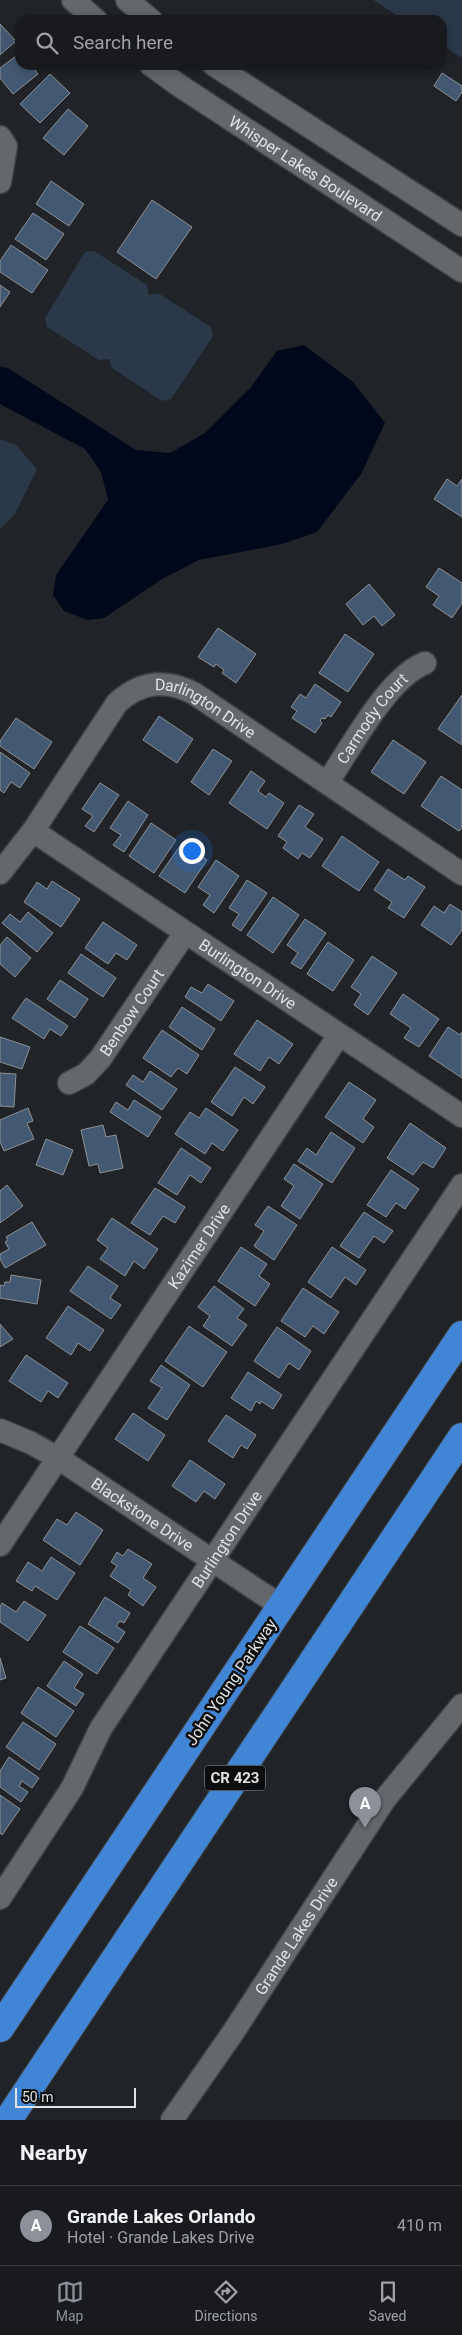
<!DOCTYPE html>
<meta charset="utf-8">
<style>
:root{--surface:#181a1d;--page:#212326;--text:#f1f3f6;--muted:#9fa1a4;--line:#36383b;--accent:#8c9099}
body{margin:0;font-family:Roboto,sans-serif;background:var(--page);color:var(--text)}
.scale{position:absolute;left:15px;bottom:12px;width:121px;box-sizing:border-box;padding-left:5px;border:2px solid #e0e2e4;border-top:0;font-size:14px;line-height:18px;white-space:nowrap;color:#e0e2e4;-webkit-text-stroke:4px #0b0d0e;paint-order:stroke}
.you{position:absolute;left:191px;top:850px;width:18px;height:18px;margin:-12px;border:4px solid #fff;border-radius:50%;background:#1a73e8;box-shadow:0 0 0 8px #1a73e833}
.badge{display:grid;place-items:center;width:32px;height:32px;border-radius:50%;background:var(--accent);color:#fff;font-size:16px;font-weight:700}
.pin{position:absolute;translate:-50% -41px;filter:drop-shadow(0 1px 2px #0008)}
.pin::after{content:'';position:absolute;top:26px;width:18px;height:15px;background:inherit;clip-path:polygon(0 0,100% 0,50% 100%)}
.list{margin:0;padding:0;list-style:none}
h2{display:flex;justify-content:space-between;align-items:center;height:65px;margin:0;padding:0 20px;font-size:21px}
h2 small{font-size:16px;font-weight:400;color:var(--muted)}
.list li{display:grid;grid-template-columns:32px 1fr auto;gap:15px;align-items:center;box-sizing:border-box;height:80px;padding:0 20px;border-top:1px solid var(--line)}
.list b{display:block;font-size:19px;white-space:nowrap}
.list p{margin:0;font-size:16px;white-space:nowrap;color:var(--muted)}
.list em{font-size:16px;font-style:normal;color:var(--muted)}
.icon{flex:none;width:28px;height:28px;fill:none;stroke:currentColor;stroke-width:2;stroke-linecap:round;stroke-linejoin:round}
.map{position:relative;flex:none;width:462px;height:2120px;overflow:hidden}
.search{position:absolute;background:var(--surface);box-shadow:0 2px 12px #0003;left:15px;right:15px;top:15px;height:55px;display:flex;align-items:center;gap:12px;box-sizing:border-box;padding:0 18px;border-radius:15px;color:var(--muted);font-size:19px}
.sheet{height:145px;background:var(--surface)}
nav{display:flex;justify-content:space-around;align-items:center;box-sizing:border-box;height:70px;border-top:1px solid var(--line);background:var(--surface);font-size:14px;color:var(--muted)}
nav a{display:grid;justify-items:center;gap:2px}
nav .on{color:var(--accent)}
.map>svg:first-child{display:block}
</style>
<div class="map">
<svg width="462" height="2120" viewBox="0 0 462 2120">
<rect width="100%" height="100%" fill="#202327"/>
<g fill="#2a3849">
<polygon points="373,0 462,0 462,58 442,45 442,20 404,20"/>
<polygon points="94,251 147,285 149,295 158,293 211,327 213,336 171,399 162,401 112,368 109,359 99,360 47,327 45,318 85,252"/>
<polygon points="0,439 16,445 37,469 15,514 0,529"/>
</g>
<polygon fill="#00081c" points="304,345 352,381 385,423 361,474 317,532 282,544 199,560 162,579 104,618 88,620 64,611 53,595 56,575 108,500 101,472 85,449 0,404 0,367 8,368 136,450 170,453 205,433 251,387 277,351"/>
<g fill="#435871" stroke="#8d9195">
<polygon points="0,24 16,41 0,55"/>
<polygon points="20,53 20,65 31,65 38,74 13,94 0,78 0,68"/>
<polygon points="442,73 462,86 462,92 456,101 434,86"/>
<polygon points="50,74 70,93 40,123 20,104"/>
<polygon points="68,109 88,126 64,155 43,138"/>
<polygon points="51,181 84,204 69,226 36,204"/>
<polygon points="152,200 192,227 156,279 117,252"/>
<polygon points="33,213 64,234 46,260 15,239"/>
<polygon points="11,245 48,270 32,293 0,272 0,261"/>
<polygon points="0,285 10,292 0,307"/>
<polygon points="447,479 457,486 462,479 462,517 434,499"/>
<polygon points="439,568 462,583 462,603 452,618 433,605 439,596 426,587"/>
<polygon points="369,584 395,615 382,626 374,616 363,625 346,604"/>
<polygon points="218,628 256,654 236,683 222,673 224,670 216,664 214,667 198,657"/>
<polygon points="345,634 374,654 348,692 319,673"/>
<polygon points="315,684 341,702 331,717 328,715 325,719 322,718 320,721 322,723 315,733 292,718 297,711 291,707 300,694 306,698"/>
<polygon points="462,695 462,745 438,729"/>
<polygon points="159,716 193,739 177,763 143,740"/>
<polygon points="16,718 52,742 34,769 0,746 0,741"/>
<polygon points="393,740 426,762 404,794 371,772"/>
<polygon points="213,749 232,761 209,795 191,782"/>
<polygon points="0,752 30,773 20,788 11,782 4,793 0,790"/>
<polygon points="251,771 265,781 258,791 266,797 269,793 284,803 267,829 229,803"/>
<polygon points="441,776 462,790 462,827 459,831 421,806"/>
<polygon points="100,783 119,795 94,832 85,826 93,816 82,809"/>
<polygon points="128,801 148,815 124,852 113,845 121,835 110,828"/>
<polygon points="299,805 314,814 305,827 323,839 310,858 302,853 298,859 283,848 287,842 278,836"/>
<polygon points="151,823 176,840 154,873 129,856"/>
<polygon points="342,836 379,862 359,891 322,866"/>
<polygon points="182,843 207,860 185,893 159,876"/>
<polygon points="216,860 239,876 214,913 203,905 210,895 198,887"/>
<polygon points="388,869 405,880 408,876 425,887 404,918 388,908 392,902 374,890"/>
<polygon points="247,880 267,893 241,931 232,925 239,914 229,908"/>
<polygon points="52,881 80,899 61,927 24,902 37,882 47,889"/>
<polygon points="273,897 299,915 273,953 247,935"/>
<polygon points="450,904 462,912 462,930 451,945 421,925 434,906 444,913"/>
<polygon points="28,912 53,933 37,952 2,923 10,914 20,922"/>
<polygon points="305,919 326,933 301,969 291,963 298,953 287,945"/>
<polygon points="103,922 137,945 127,960 116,953 108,964 85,948"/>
<polygon points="7,937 31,958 15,977 0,964 0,945"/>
<polygon points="328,942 354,960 333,991 307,974"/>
<polygon points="81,954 116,978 103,997 68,973"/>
<polygon points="372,956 397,973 368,1015 354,1005 361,994 351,987"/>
<polygon points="60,980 88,999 75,1018 47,999"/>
<polygon points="208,984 234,1001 221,1021 185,997 191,987 202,993"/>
<polygon points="403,994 439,1019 419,1047 404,1038 411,1028 390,1014"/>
<polygon points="26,998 68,1026 61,1036 50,1029 44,1039 12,1018"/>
<polygon points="182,1007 215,1029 202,1050 169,1027"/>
<polygon points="257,1020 293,1044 279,1064 269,1057 260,1071 234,1054"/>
<polygon points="448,1027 460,1035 462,1032 462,1078 429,1056"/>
<polygon points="162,1030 199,1055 187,1074 178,1068 171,1077 143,1058"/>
<polygon points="0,1037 30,1047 22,1069 0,1062"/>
<polygon points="235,1067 265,1087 253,1104 244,1097 232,1116 211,1102"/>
<polygon points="150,1071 177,1089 162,1110 126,1085 133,1075 143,1082"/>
<polygon points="0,1073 16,1074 14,1107 0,1106"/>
<polygon points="349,1082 376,1100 363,1119 374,1127 363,1143 325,1117"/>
<polygon points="134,1100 161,1117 148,1137 110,1112 116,1102 128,1110"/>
<polygon points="28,1108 33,1121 27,1123 34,1139 4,1151 0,1142 0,1120"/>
<polygon points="206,1108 238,1130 223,1151 212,1143 205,1154 175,1134 190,1112 199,1118"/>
<polygon points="410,1123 446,1148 433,1168 423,1162 413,1175 387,1158"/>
<polygon points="103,1125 106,1137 116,1135 123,1168 100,1173 98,1164 89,1166 81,1130"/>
<polygon points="331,1132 355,1148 332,1183 298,1161 307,1148 316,1155"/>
<polygon points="46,1139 73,1150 63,1175 36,1165"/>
<polygon points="181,1148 211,1168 201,1183 190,1175 177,1195 158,1183"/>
<polygon points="294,1164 323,1184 300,1219 281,1206 294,1186 284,1179"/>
<polygon points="391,1170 419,1189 405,1209 396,1203 386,1217 367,1205"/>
<polygon points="7,1185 23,1206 0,1223 0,1191"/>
<polygon points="155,1188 185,1207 175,1223 163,1216 150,1235 131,1223"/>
<polygon points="268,1206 297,1225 274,1260 254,1246 264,1231 255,1225"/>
<polygon points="364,1212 393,1231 384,1243 374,1236 359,1258 340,1246"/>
<polygon points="112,1218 158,1249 144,1269 134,1261 125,1276 100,1259 108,1248 97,1240"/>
<polygon points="32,1222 46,1245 5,1268 0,1259 0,1254 9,1249 5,1242 8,1240 6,1237"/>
<polygon points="241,1247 267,1264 259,1276 270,1284 255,1306 218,1281"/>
<polygon points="332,1247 366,1270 356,1285 345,1277 331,1298 308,1282"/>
<polygon points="88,1266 118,1286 110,1298 121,1305 111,1319 70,1291"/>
<polygon points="11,1275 41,1280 37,1304 0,1298 0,1285 4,1286 5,1282 10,1282"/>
<polygon points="214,1286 244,1309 237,1318 247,1325 232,1346 203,1326 210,1316 198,1307"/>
<polygon points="303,1288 339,1312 324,1334 313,1326 305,1337 281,1321"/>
<polygon points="68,1306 104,1330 90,1351 78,1343 71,1355 46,1338"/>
<polygon points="0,1324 13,1339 0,1347"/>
<polygon points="189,1326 227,1352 203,1387 165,1361"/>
<polygon points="277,1327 311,1351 299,1370 289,1363 279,1378 254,1361"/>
<polygon points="26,1355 68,1383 58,1398 48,1391 41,1402 9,1381"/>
<polygon points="161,1365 190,1385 167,1420 148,1408 162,1388 150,1381"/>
<polygon points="248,1372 282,1395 273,1409 261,1401 260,1404 256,1401 251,1411 231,1398"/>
<polygon points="133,1413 165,1435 148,1461 115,1439"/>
<polygon points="226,1415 256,1435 247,1449 241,1445 233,1458 208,1441"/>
<polygon points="190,1460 225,1484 215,1499 204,1491 196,1502 172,1486"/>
<polygon points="76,1512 103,1530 80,1565 43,1540 57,1519 67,1525"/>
<polygon points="128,1549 152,1564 143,1578 156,1587 143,1606 128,1595 131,1590 110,1576 117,1566 111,1562 117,1552 123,1556"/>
<polygon points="51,1557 75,1573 57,1600 35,1586 32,1591 16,1581 28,1562 42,1571"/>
<polygon points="105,1597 130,1613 124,1623 120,1621 116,1626 125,1632 118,1643 88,1624"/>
<polygon points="24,1601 46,1615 28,1641 0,1622 0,1607 2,1603 16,1612"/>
<polygon points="80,1626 114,1648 97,1674 63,1652"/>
<polygon points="0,1658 6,1678 0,1680"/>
<polygon points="64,1661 83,1674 74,1688 84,1694 76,1706 47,1686"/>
<polygon points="38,1687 74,1711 56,1737 21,1713"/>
<polygon points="23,1722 56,1744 39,1770 6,1747"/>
<polygon points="9,1757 39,1778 32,1788 22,1781 19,1786 28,1792 21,1802 0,1787 0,1771"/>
<polygon points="0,1795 20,1809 2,1835 0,1833"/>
</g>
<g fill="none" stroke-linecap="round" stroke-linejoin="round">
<defs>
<g id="minor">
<polyline points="73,0 96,20"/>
<polyline points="127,0 151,20"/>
<path id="s1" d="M151,65L177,84L462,271"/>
<polyline points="214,65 462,225"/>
<polyline points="0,137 6,146 0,182"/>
<path id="s2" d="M327,783C351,748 387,678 425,663"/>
<path id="s3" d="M33,831L462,1116"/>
<path id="s4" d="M0,873L33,831L117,703C141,681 167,679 195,694L462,874"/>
<path id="s5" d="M69,1083L86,1074L100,1059L185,933"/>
<path id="s6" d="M0,1430L31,1443L58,1458L281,1606"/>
<path id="s7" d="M0,1545L339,1035"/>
<path id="s8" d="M0,1898L72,1788L101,1728L462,1185"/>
<path id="s9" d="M172,2120L232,2034L385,1799L462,1705"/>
</g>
<g id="highway">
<polyline points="0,2028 462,1335"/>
<polyline points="8,2120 462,1437"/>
</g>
</defs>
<use href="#minor" stroke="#3d4043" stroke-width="25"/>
<use href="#highway" stroke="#3d4043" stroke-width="30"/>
<use href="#minor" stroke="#64676b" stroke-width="22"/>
<use href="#highway" stroke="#4086d5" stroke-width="28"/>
</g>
<g text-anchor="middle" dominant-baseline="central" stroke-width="5" stroke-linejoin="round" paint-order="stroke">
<rect fill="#0b0d0e" stroke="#a0a2a4" stroke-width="1" x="205" y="1765.5" width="60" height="25" rx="4"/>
<g font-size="15" font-weight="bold" fill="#e0e2e4">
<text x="235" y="1778">CR 423</text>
</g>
<g font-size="16" fill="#e0e2e4" stroke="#0b0d0e">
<text stroke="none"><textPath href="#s1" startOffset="186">Whisper Lakes Boulevard</textPath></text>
<text stroke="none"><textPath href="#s4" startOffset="306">Darlington Drive</textPath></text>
<text stroke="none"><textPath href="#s2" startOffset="79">Carmody Court</textPath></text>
<text stroke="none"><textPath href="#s3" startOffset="258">Burlington Drive</textPath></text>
<text stroke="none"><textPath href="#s5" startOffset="96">Benbow Court</textPath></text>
<text stroke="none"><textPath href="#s7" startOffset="359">Kazimer Drive</textPath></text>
<text stroke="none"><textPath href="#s6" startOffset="166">Blackstone Drive</textPath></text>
<text stroke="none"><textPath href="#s8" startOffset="425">Burlington Drive</textPath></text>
<text transform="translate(231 1682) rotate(-56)">John Young Parkway</text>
<text stroke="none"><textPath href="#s9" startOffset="222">Grande Lakes Drive</textPath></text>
</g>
</g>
</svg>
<div class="scale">50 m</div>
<div class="you"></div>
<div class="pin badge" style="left:365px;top:1828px">A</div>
<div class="search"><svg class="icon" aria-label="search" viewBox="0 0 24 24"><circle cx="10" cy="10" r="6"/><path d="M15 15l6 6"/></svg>Search here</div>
</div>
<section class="sheet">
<h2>Nearby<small></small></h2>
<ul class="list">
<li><span class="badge">A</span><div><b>Grande Lakes Orlando</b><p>Hotel · Grande Lakes Drive</p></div><em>410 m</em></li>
</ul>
</section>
<nav>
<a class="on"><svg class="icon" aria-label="map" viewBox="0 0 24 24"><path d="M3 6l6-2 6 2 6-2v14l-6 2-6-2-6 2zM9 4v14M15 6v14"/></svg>Map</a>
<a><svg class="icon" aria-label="directions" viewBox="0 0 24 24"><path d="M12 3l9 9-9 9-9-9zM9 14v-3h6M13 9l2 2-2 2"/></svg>Directions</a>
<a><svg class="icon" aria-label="saved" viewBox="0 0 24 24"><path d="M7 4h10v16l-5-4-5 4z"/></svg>Saved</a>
</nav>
